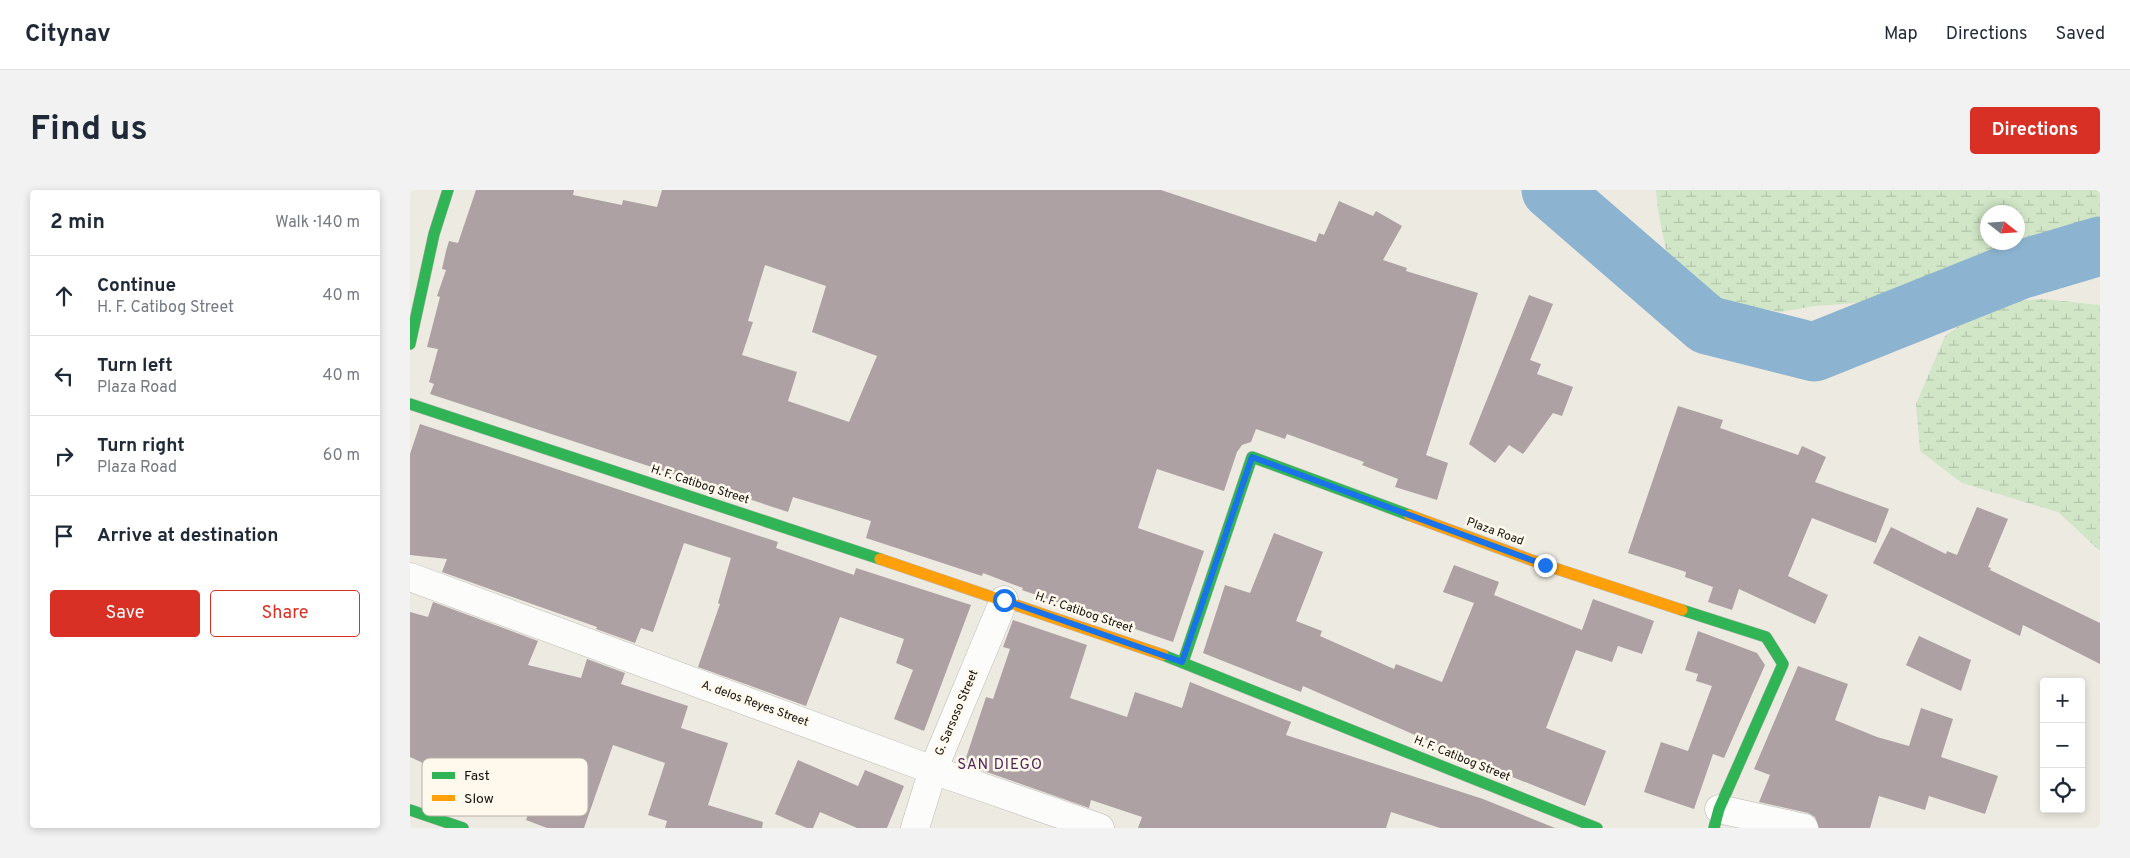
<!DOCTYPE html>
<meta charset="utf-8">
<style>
:root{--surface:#fff;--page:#f2f2f3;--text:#1f2937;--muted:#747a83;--line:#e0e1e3;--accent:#d93025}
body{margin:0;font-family:Overpass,sans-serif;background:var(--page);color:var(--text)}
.controls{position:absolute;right:15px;bottom:15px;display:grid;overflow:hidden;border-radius:5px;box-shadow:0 2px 8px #0003}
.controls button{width:45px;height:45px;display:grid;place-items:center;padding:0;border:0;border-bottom:1px solid var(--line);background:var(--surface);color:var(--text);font:25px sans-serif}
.compass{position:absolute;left:1570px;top:15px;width:45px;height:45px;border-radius:50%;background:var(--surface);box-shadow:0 2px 8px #0003;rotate:107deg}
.stop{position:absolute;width:15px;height:15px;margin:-11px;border:4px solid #1a73e8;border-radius:50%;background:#fff}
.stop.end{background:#1a73e8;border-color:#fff;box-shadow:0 1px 5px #0008}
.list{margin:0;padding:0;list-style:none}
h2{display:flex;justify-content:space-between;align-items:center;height:65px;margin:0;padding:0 20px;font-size:21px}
h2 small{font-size:16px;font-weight:400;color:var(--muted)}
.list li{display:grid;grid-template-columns:32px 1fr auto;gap:15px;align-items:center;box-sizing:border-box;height:80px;padding:0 20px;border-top:1px solid var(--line)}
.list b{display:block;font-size:19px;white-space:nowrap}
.list p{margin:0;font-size:16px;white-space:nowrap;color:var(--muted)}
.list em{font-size:16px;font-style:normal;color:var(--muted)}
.actions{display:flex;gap:10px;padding:15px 20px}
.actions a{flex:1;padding:11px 0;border:1px solid var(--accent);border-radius:5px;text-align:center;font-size:18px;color:var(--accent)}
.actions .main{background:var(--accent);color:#fff}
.icon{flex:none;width:28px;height:28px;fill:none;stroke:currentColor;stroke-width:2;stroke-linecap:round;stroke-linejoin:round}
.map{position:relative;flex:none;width:1690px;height:638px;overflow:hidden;border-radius:5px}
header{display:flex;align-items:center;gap:30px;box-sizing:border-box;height:70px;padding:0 25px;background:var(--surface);border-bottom:1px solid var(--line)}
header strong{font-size:24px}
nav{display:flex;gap:28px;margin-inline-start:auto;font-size:18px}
.intro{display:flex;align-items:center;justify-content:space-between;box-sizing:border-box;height:120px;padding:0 30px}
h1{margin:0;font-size:35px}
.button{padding:12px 22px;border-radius:5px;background:var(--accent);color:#fff;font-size:18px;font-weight:700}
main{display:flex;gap:30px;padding:0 30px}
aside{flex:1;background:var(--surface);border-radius:5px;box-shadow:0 2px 8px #0003}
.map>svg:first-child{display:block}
</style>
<header>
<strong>Citynav</strong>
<nav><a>Map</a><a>Directions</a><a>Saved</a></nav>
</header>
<div class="intro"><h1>Find us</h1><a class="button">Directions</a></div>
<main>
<aside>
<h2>2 min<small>Walk · 140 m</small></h2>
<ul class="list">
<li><svg class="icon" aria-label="ahead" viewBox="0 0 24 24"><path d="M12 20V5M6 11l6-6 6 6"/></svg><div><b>Continue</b><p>H. F. Catibog Street</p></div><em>40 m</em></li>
<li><svg class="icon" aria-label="left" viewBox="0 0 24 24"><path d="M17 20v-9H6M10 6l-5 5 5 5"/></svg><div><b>Turn left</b><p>Plaza Road</p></div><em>40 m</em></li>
<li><svg class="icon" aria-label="right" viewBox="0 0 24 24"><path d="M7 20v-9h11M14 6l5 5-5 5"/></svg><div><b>Turn right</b><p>Plaza Road</p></div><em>60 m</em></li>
<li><svg class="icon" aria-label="arrive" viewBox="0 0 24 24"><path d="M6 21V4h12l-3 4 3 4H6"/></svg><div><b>Arrive at destination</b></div></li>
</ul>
<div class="actions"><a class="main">Save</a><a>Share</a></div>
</aside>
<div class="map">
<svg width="1690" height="638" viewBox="0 0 1690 638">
<defs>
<pattern id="wetland-marsh" width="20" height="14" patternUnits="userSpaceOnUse" patternTransform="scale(1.25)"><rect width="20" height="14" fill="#d1e6c7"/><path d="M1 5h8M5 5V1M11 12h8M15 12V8" fill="none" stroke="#b2c4aa"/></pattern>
</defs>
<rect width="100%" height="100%" fill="#edeae2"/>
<g fill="url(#wetland-marsh)" fill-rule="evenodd">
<path d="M1246,0H1690V28L1641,43L1507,99L1461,112L1404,116L1371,122L1310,112L1285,99L1258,70L1248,21ZM1578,22H1608V52H1578Z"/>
<polygon points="1633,109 1690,115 1690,361 1648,322 1552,293 1510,261 1506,214 1535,146 1568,122 1604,111"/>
</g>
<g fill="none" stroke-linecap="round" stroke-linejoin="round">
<polyline stroke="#8cb3cf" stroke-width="59" points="1141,0 1297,135 1404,162 1609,80 1690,56"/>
</g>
<g fill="#aea1a3" fill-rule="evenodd">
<path d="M66,0H164L163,5L212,15L213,10L247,17L252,0H751L906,52L909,43L914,45L929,11L963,26L966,21L992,36L973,70L997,78L996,81L1068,103L1016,265L1038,273L1027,310L985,297L988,289L952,275L954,272L877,244L875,249L846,239L841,252L832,255L827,262L814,301L747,279L728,338L794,361L763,452L612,400L613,398L573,383L572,386L456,348L461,331L383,307L378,322L20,204L24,194L19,192L28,159L17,157L30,107L27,106L36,80L32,79L36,61L39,51L48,53ZM355,75L416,96L402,142L467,166L439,232L378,211L387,182L332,165L343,132L338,131Z"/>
<polygon points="1119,105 1143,114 1120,170 1131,174 1127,184 1163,197 1152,226 1143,223 1113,264 1099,255 1085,273 1059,254"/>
<polygon points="1268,216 1313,230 1310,238 1388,265 1392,256 1416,267 1405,292 1479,319 1466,353 1402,328 1378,386 1418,405 1405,434 1329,399 1322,420 1298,412 1303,397 1275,387 1276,382 1218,363"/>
<polygon points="10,234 368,352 366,358 444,385 446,378 561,415 514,541 484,529 503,480 486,473 494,449 430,427 396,516 288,477 310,414 308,413 321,368 274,353 243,442 231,438 225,453 186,439 187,437 32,382 37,369 0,365 0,264"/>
<polygon points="1567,317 1598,329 1578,377 1581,378 1580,380 1690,433 1690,474 1613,435 1610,446 1463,373 1481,337 1536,364 1537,361 1547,365"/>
<polygon points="864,343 913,362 886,431 912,441 910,446 984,479 986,474 1032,492 1064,413 1033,402 1044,375 1089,392 1084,405 1172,440 1183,409 1244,431 1232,464 1208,456 1202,472 1166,460 1136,538 1196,561 1175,616 1085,580 893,496 891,502 793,463 815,395 840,403"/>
<polygon points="23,412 128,451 118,475 171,488 177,469 215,483 211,494 278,516 271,538 318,553 298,615 353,632 352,638 255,638 257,631 238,625 255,573 203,555 174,638 137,638 116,630 119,622 70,604 72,600 0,567 0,422 18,427"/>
<polygon points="603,430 677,455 660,508 717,527 725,502 772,518 780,492 881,532 876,545 1073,609 1145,638 1030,638 981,622 976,638 728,638 732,627 681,610 679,618 554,574 576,507 583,509 600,459 593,457"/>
<polygon points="1288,441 1347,463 1355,475 1314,568 1303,564 1284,619 1234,602 1251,552 1278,561 1302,496 1286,491 1288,484 1275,480"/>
<polygon points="1509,446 1561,470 1551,501 1496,475"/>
<polygon points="1388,476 1438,494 1425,530 1467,547 1499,556 1511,518 1543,529 1531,567 1588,586 1575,624 1519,606 1515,620 1469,606 1460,638 1409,638 1405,627 1398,623 1349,612 1360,585 1344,579"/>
<polygon points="388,570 448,596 455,580 494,596 477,638 447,638 410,622 403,638 397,638 365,624"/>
</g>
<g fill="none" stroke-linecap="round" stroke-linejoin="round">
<defs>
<g id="street">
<polyline points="0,387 523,580 690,638"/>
<polyline points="1309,619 1394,638"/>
<polyline points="505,638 523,580 594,410"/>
</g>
<g id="fast">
<polyline points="0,154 24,44 38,0"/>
<polyline points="0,214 470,369"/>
<polyline points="1272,420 1356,447 1373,474 1309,619 1304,638"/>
<polyline points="753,465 1187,638"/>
<polyline points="773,472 842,267 999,325"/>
<polyline points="0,620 53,638"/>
</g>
<g id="slow">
<polyline points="999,325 1135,375 1272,420"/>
<polyline points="470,369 753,465"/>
</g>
</defs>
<use href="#street" stroke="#bab8b2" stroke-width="29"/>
<use href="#fast" stroke="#bab8b2" stroke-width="12"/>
<use href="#slow" stroke="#bab8b2" stroke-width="12"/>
<use href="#street" stroke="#fcfcfb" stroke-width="28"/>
<use href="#fast" stroke="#30b455" stroke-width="11"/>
<use href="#slow" stroke="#ff9f0a" stroke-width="11"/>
</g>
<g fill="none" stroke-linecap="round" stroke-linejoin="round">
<polyline stroke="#1a73e8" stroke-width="6" points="594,410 772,472 842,267 1135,375"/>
</g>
<g text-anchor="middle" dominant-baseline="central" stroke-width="5" stroke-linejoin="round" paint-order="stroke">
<g font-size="12" fill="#12100c" stroke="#fef8ed">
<text transform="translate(290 295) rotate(18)">H. F. Catibog Street</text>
<text transform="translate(1085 342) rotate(20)">Plaza Road</text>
<text transform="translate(674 423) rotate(19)">H. F. Catibog Street</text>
<text transform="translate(345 514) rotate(20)">A. delos Reyes Street</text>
<text transform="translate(547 523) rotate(-67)">G. Sarsoso Street</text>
<text transform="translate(1052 569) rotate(22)">H. F. Catibog Street</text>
</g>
<g font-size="15" letter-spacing="1" fill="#512457" stroke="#fef8ed">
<text x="590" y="575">SAN DIEGO</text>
</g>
</g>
<rect x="12" y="568" width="166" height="58" rx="8" fill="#fef8ed" stroke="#b7b2aa" stroke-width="1"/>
<rect x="22" y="582" width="23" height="7" fill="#30b455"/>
<rect x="22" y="605" width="23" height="6" fill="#ff9f0a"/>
<g font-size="14" fill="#12100c">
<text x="54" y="590">Fast</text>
<text x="54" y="613">Slow</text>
</g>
</svg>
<div class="controls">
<button>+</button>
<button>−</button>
<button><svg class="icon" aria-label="locate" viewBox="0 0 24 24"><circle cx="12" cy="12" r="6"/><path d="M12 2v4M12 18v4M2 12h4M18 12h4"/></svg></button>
</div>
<svg class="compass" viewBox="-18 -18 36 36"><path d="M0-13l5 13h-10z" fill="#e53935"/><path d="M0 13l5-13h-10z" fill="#747a83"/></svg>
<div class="stop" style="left:594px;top:410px"></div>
<div class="stop end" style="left:1135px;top:375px"></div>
</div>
</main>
